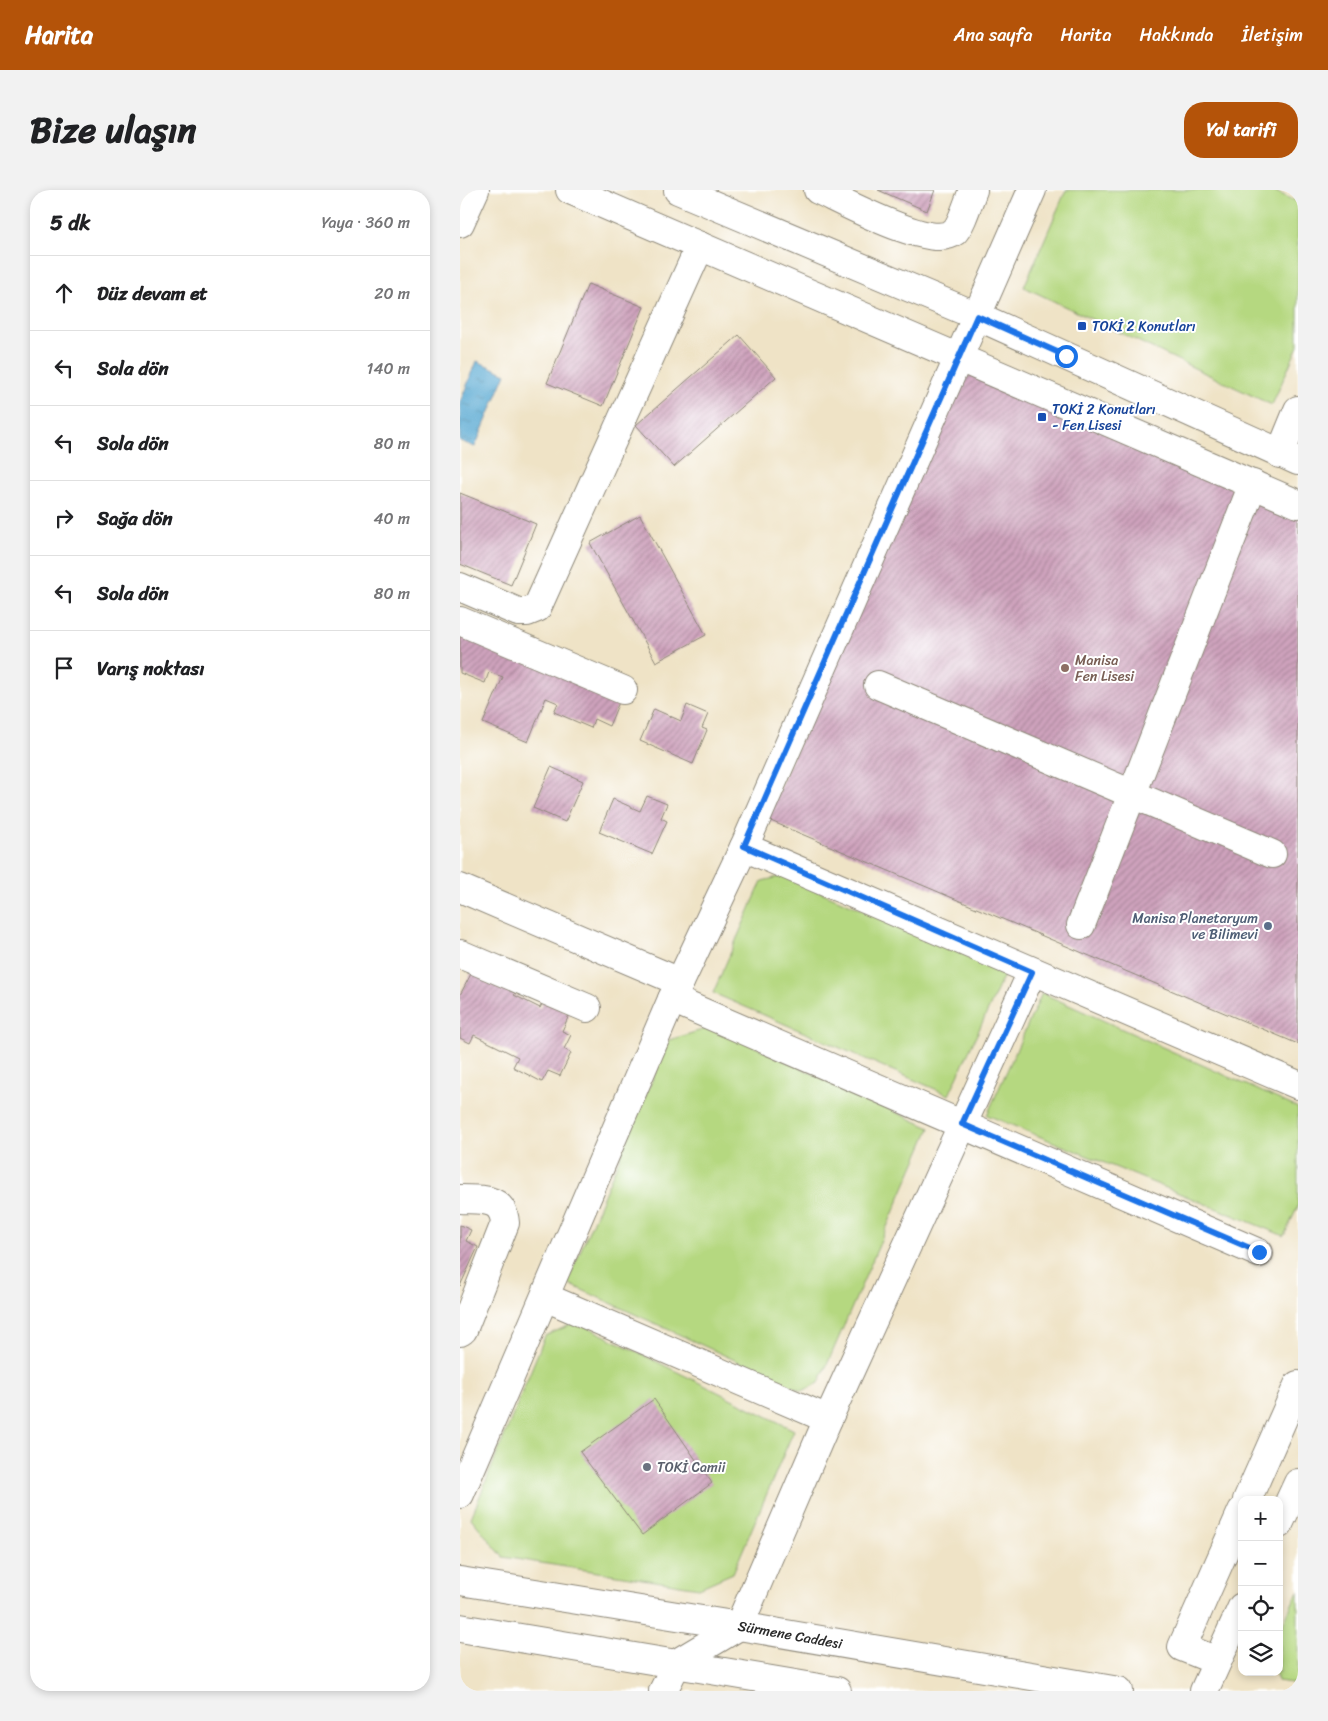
<!DOCTYPE html>
<html lang="tr">
<meta charset="utf-8">
<style>
:root{--surface:#fff;--page:#f2f2f2;--text:#202124;--muted:#757577;--line:#e0e0e0;--accent:#b45309}
body{margin:0;font-family:Sriracha,sans-serif;background:var(--page);color:var(--text)}
.controls{position:absolute;right:15px;bottom:15px;display:grid;overflow:hidden;border-radius:10px;box-shadow:0 2px 8px #0003}
.controls button{width:45px;height:45px;display:grid;place-items:center;padding:0;border:0;border-bottom:1px solid var(--line);background:var(--surface);color:var(--text);font:25px sans-serif}
.stop{position:absolute;width:15px;height:15px;margin:-11px;border:4px solid #1a73e8;border-radius:50%;background:#fff}
.stop.end{background:#1a73e8;border-color:#fff;box-shadow:0 1px 5px #0008}
.list{margin:0;padding:0;list-style:none}
h2{display:flex;justify-content:space-between;align-items:center;height:65px;margin:0;padding:0 20px;font-size:21px}
h2 small{font-size:16px;font-weight:400;color:var(--muted)}
.list li{display:grid;grid-template-columns:32px 1fr auto;gap:15px;align-items:center;box-sizing:border-box;height:75px;padding:0 20px;border-top:1px solid var(--line)}
.list b{display:block;font-size:19px;white-space:nowrap}
.list em{font-size:16px;font-style:normal;color:var(--muted)}
.icon{flex:none;width:28px;height:28px;fill:none;stroke:currentColor;stroke-width:2;stroke-linecap:round;stroke-linejoin:round}
.map{position:relative;flex:none;width:838px;height:1501px;overflow:hidden;border-radius:20px}
header{display:flex;align-items:center;gap:30px;box-sizing:border-box;height:70px;padding:0 25px;background:var(--accent);color:#fff}
header strong{font-size:24px}
nav{display:flex;gap:28px;margin-inline-start:auto;font-size:18px}
.intro{display:flex;align-items:center;justify-content:space-between;box-sizing:border-box;height:120px;padding:0 30px}
h1{margin:0;font-size:35px}
.button{padding:12px 22px;border-radius:20px;background:var(--accent);color:#fff;font-size:18px;font-weight:700}
main{display:flex;gap:30px;padding:0 30px}
aside{flex:1;background:var(--surface);border-radius:20px;box-shadow:0 2px 8px #0003}
.map>svg:first-child{display:block}
</style>
<header>
<strong>Harita</strong>
<nav><a>Ana sayfa</a><a>Harita</a><a>Hakkında</a><a>İletişim</a></nav>
</header>
<div class="intro"><h1>Bize ulaşın</h1><a class="button">Yol tarifi</a></div>
<main>
<aside>
<h2>5 dk<small>Yaya · 360 m</small></h2>
<ul class="list">
<li><svg class="icon" aria-label="ahead" viewBox="0 0 24 24"><path d="M12 20V5M6 11l6-6 6 6"/></svg><div><b>Düz devam et</b></div><em>20 m</em></li>
<li><svg class="icon" aria-label="left" viewBox="0 0 24 24"><path d="M17 20v-9H6M10 6l-5 5 5 5"/></svg><div><b>Sola dön</b></div><em>140 m</em></li>
<li><svg class="icon" aria-label="left" viewBox="0 0 24 24"><path d="M17 20v-9H6M10 6l-5 5 5 5"/></svg><div><b>Sola dön</b></div><em>80 m</em></li>
<li><svg class="icon" aria-label="right" viewBox="0 0 24 24"><path d="M7 20v-9h11M14 6l5 5-5 5"/></svg><div><b>Sağa dön</b></div><em>40 m</em></li>
<li><svg class="icon" aria-label="left" viewBox="0 0 24 24"><path d="M17 20v-9H6M10 6l-5 5 5 5"/></svg><div><b>Sola dön</b></div><em>80 m</em></li>
<li><svg class="icon" aria-label="arrive" viewBox="0 0 24 24"><path d="M6 21V4h12l-3 4 3 4H6"/></svg><div><b>Varış noktası</b></div></li>
</ul>
</aside>
<div class="map">
<svg width="838" height="1501" viewBox="0 0 838 1501">
<defs>
<pattern id="water-ripples" width="26" height="14" patternUnits="userSpaceOnUse" patternTransform="scale(1.25)"><rect width="26" height="14" fill="#56a8d1"/><path d="M2 4q2-2 4 0t4 0M15 11q2-2 4 0t4 0" fill="none" stroke="#4789aa"/></pattern>
<pattern id="building-hatch" width="6" height="6" patternUnits="userSpaceOnUse" patternTransform="scale(1.25)"><rect width="6" height="6" fill="#cfa3bd"/><path d="M-1 1l2-2M0 6l6-6M5 7l2-2" fill="none" stroke="#a8859a"/></pattern>
</defs>
<rect width="100%" height="100%" fill="#fff"/>
<filter id="ink" filterUnits="userSpaceOnUse"><feTurbulence type="fractalNoise" baseFrequency=".02" numOctaves="2"/><feDisplacementMap in="SourceGraphic" scale="10" xChannelSelector="R" yChannelSelector="G"/><feConvolveMatrix kernelMatrix="1 2 1 2 8 2 1 2 1" color-interpolation-filters="sRGB"/></filter>
<filter id="wash" filterUnits="userSpaceOnUse"><feTurbulence type="fractalNoise" baseFrequency=".0096" numOctaves="4" result="noise"/><feDisplacementMap in="SourceGraphic" scale="20" xChannelSelector="R" yChannelSelector="G"/><feGaussianBlur stdDeviation="1.12" result="paint"/><feColorMatrix in="noise" values="0 0 0 0 0 0 0 0 0 0 0 0 0 0 0 0 0 1.4 0 .05"/><feComposite in="paint" operator="in"/></filter>
<g filter="url(#wash)">
<rect width="100%" height="100%" fill="#efe3c6"/>
<g fill="#b5d880" stroke="#708256">
<polygon points="606,0 812,0 838,12 838,156 812,215 564,97"/>
<polygon points="323,686 546,781 489,905 253,803 302,691"/>
<polygon points="582,803 838,918 838,1016 824,1046 527,925"/>
<polygon points="252,837 470,938 359,1193 342,1201 107,1093 209,850"/>
<polygon points="117,1132 334,1240 273,1383 239,1398 43,1367 11,1328 85,1146"/>
<polygon points="838,1401 838,1494 818,1491 815,1482 819,1482 819,1442"/>
</g>
<polygon fill="url(#water-ripples)" stroke="#406a7e" points="17,171 46,184 15,257 0,251 0,212"/>
<g id="blocks">
<g fill="url(#building-hatch)">
<polygon points="418,0 475,0 467,21"/>
<polygon points="128,94 184,117 143,216 87,193"/>
<polygon points="279,145 316,187 214,277 176,235"/>
<polygon points="500,178 838,326 838,854 306,629"/>
<polygon points="0,303 76,334 51,395 0,374"/>
<polygon points="180,325 246,445 196,472 130,353"/>
<polygon points="0,436 162,505 149,536 134,529 131,538 94,522 98,513 86,508 68,552 23,533 43,487 29,482 25,493 0,483"/>
<polygon points="227,515 248,524 242,538 247,540 233,574 180,551 194,519 221,531"/>
<polygon points="91,577 123,591 105,632 73,618"/>
<polygon points="187,606 207,614 201,628 207,631 192,664 139,642 153,609 180,621"/>
<polygon points="12,782 59,796 54,805 80,818 84,810 110,823 102,841 111,845 104,859 111,863 100,886 88,881 82,892 53,877 58,867 14,845 10,853 0,848 0,805"/>
<polygon points="0,1035 11,1040 6,1051 18,1057 0,1096"/>
<polygon points="194,1209 252,1293 182,1345 120,1262"/>
</g>
</g>
</g>
<g filter="url(#ink)">
<use href="#blocks" fill-opacity="0" stroke="#8d8778" stroke-width="1"/>
<g fill="none" stroke-linecap="round" stroke-linejoin="round">
<defs>
<g id="minor">
<polyline points="110,0 838,314"/>
<polyline points="218,0 517,126 838,271"/>
<path d="M358,0C384,12 471,60 494,42C501,36 509,10 513,0"/>
<polyline points="0,33 15,0"/>
<polyline points="820,264 838,220"/>
<polyline points="0,397 58,422 67,422 77,418 240,56"/>
<polyline points="0,431 163,500"/>
<polyline points="418,495 812,664"/>
<polyline points="284,657 838,895"/>
<polyline points="0,698 220,792"/>
<polyline points="621,735 793,294"/>
<polyline points="0,764 127,818"/>
<polyline points="212,809 799,1063"/>
<path d="M0,1009C21,1010 43,1006 45,1033L3,1140L0,1142"/>
<polyline points="85,1107 368,1229"/>
<polyline points="0,1304 212,809 284,657 572,0"/>
<polyline points="787,1310 838,1195"/>
<polyline points="819,1334 838,1293"/>
<polyline points="0,1391 279,1436 659,1501"/>
<polyline points="0,1438 377,1501"/>
<polyline points="757,1471 722,1457 782,1321"/>
<polyline points="203,1501 217,1473 279,1436 368,1229 572,782"/>
<polyline points="744,1501 782,1417"/>
</g>
</defs>
<use href="#minor" stroke="#8d8778" stroke-width="30"/>
<use href="#minor" stroke="#fff" stroke-width="28"/>
</g>
</g>
<g fill="none" stroke-linecap="round" stroke-linejoin="round" filter="url(#ink)">
<polyline stroke="#1a73e8" stroke-width="6" points="606,166 517,126 284,656 572,782 502,934 799,1062"/>
</g>
<g fill="#1a4fb4" stroke="#fff" stroke-width="2">
<rect x="617" y="131" width="10" height="10" rx="2.5"/>
<rect x="577" y="222" width="10" height="10" rx="2.5"/>
</g>
<circle fill="#8d6e63" stroke="#fff" stroke-width="2" cx="605" cy="478" r="5"/>
<circle fill="#5c6f8a" stroke="#fff" stroke-width="2" cx="808" cy="736" r="5"/>
<circle fill="#6b7280" stroke="#fff" stroke-width="2" cx="187" cy="1277" r="5"/>
<g text-anchor="middle" dominant-baseline="central" stroke-width="4" stroke-linejoin="round" paint-order="stroke">
<g font-size="14" fill="#164399" stroke="#fff" text-anchor="start">
<text x="632" y="136">TOKİ 2 Konutları</text>
<text x="592" y="219">TOKİ 2 Konutları<tspan x="592" dy="16">- Fen Lisesi</tspan></text>
</g>
<g font-size="14" fill="#785e54" stroke="#fff" text-anchor="start">
<text x="615" y="470">Manisa<tspan x="615" dy="16">Fen Lisesi</tspan></text>
</g>
<g font-size="14" fill="#4e5e75" stroke="#fff" text-anchor="end">
<text x="798" y="728">Manisa Planetaryum<tspan x="798" dy="16">ve Bilimevi</tspan></text>
</g>
<g font-size="14" fill="#5b616d" stroke="#fff" text-anchor="start">
<text x="197" y="1277">TOKİ Camii</text>
</g>
<g font-size="14" fill="#2b2b2b" stroke="#fff">
<text transform="translate(330 1445) rotate(10)">Sürmene Caddesi</text>
</g>
</g>
</svg>
<div class="controls">
<button>+</button>
<button>−</button>
<button><svg class="icon" aria-label="locate" viewBox="0 0 24 24"><circle cx="12" cy="12" r="6"/><path d="M12 2v4M12 18v4M2 12h4M18 12h4"/></svg></button>
<button><svg class="icon" aria-label="layers" viewBox="0 0 24 24"><path d="M12 4l9 5-9 5-9-5zM3 14l9 5 9-5"/></svg></button>
</div>
<div class="stop" style="left:606px;top:166px"></div>
<div class="stop end" style="left:799px;top:1062px"></div>
</div>
</main>
